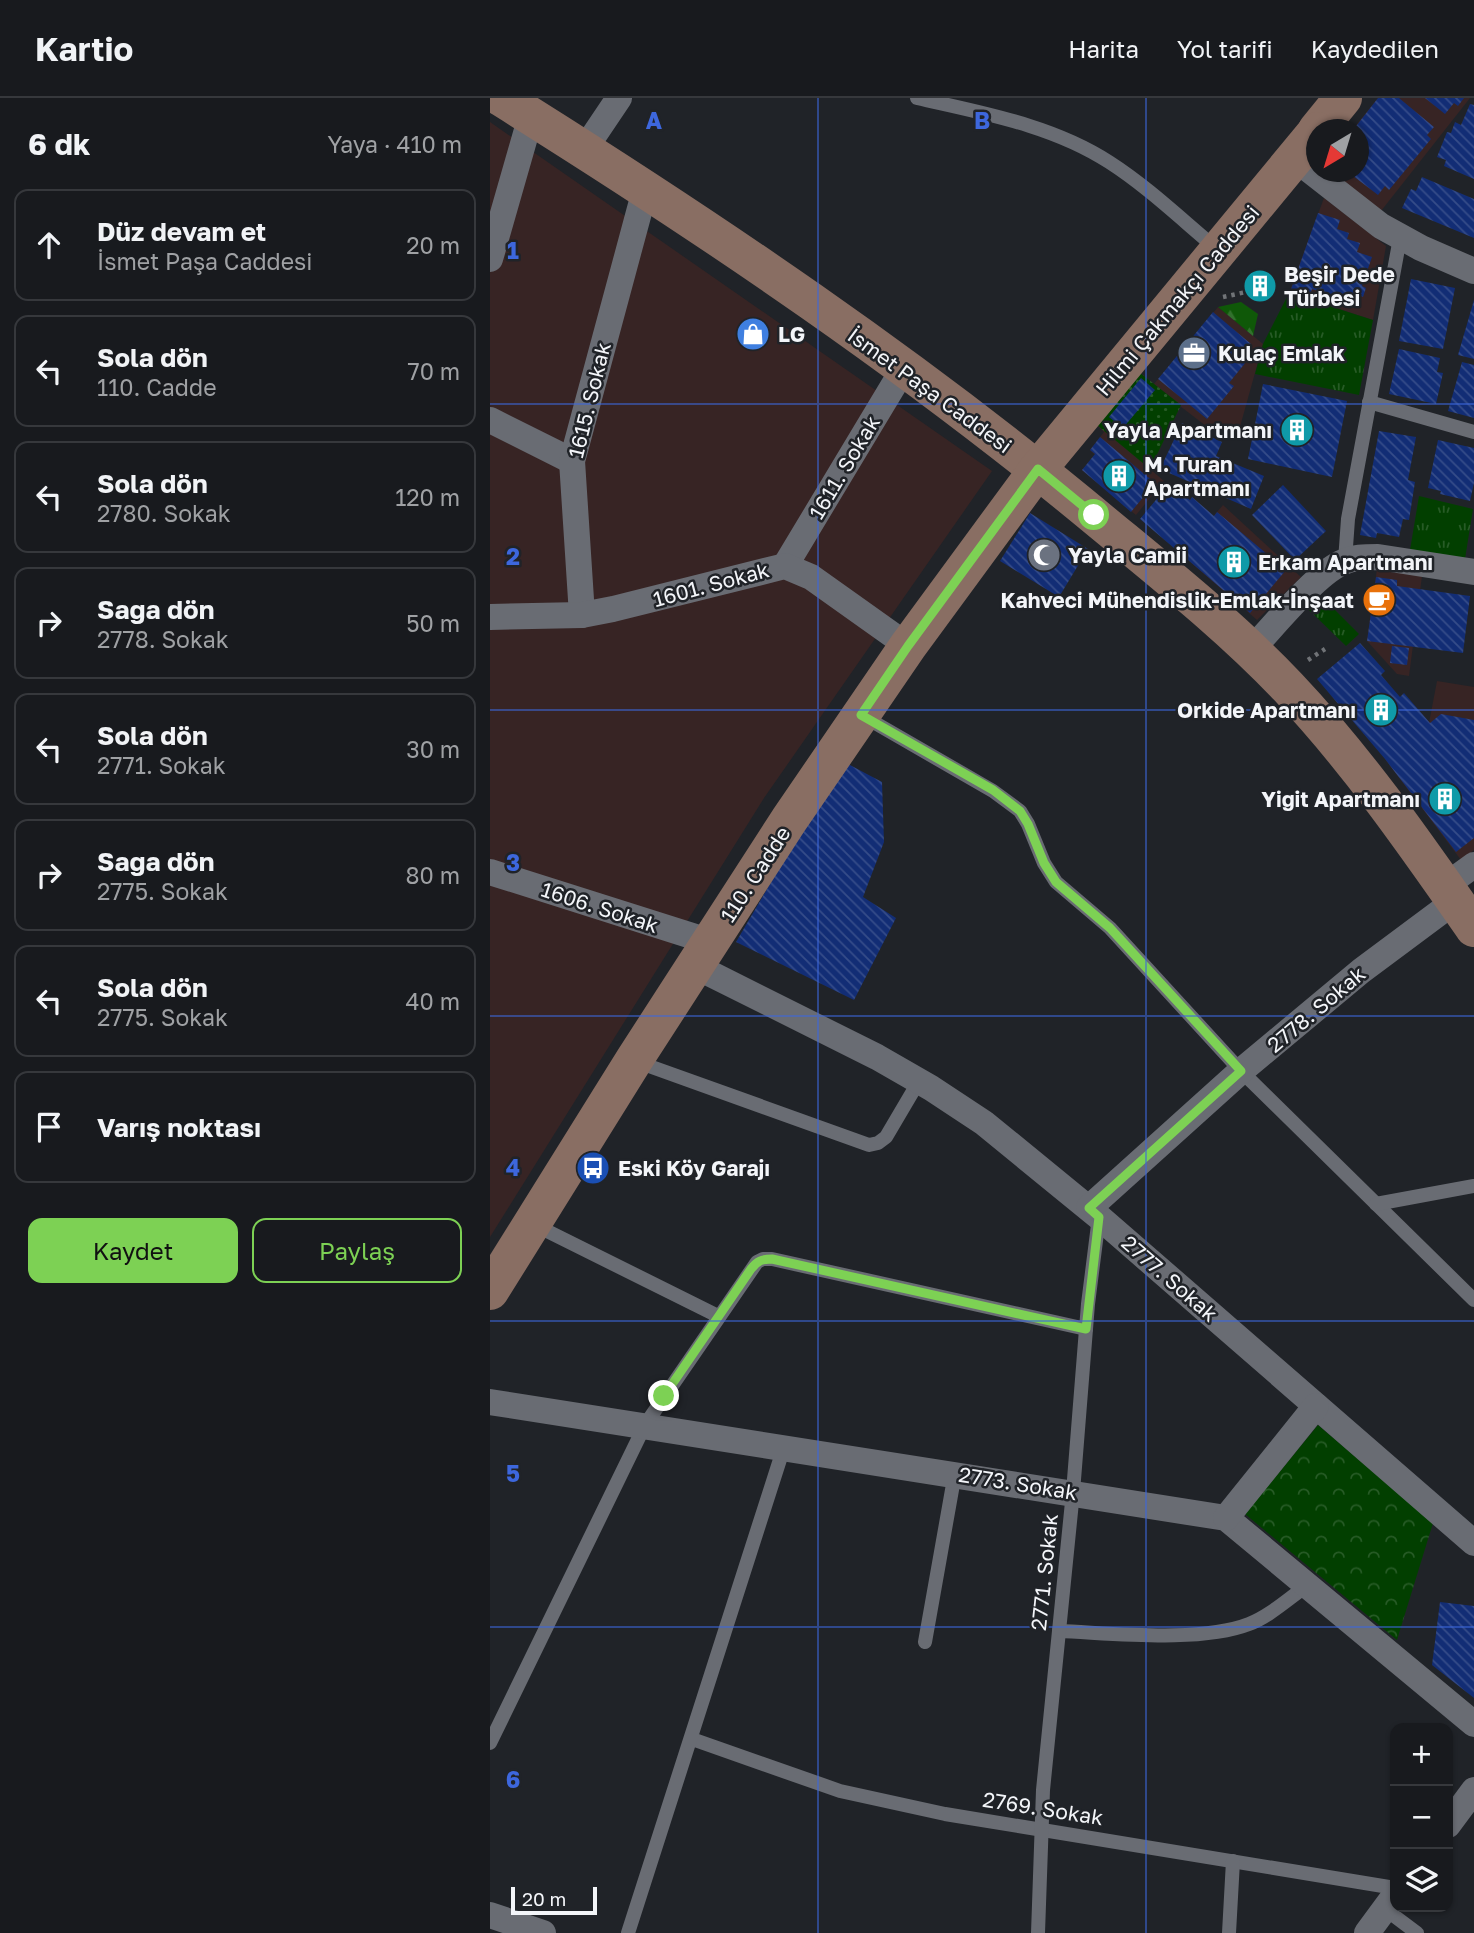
<!DOCTYPE html>
<html lang="tr">
<meta charset="utf-8">
<style>
:root{--surface:#181a1e;--page:#212327;--text:#f1f3f6;--muted:#9fa1a4;--line:#36383c;--accent:#7dd154}
body{margin:0;font-family:"Golos Text",sans-serif;background:var(--page);color:var(--text)}
.controls{position:absolute;right:21px;bottom:21px;display:grid;overflow:hidden;border-radius:14px;box-shadow:0 2px 5px #0004}
.controls button{width:63px;height:63px;display:grid;place-items:center;padding:0;border:0;border-bottom:2px solid var(--line);background:var(--surface);color:var(--text);font:35px sans-serif}
.compass{position:absolute;left:816px;top:21px;width:63px;height:63px;border-radius:50%;background:var(--surface);box-shadow:0 2px 5px #0004;rotate:218deg}
.scale{position:absolute;left:21px;bottom:18px;width:86px;box-sizing:border-box;padding-left:7px;border:4px solid #f3f5f9;border-top:0;font-size:19px;line-height:24px;white-space:nowrap;color:#f3f5f9;-webkit-text-stroke:5px #202328;paint-order:stroke}
.stop{position:absolute;width:21px;height:21px;margin:-16px;border:5px solid #7dd154;border-radius:50%;background:#fff}
.stop.end{background:#7dd154;border-color:#fff;box-shadow:0 2px 7px #0008}
.list{margin:0;padding:0;list-style:none}
h2{display:flex;justify-content:space-between;align-items:center;height:91px;margin:0;padding:0 28px;font-size:30px}
h2 small{font-size:23px;font-weight:400;color:var(--muted)}
.list li{display:grid;grid-template-columns:46px 1fr auto;gap:21px;align-items:center;box-sizing:border-box;height:112px;margin:0 14px 14px;padding:0 14px;border:2px solid var(--line);border-radius:14px}
.list b{display:block;font-size:26px;white-space:nowrap}
.list p{margin:0;font-size:23px;white-space:nowrap;color:var(--muted)}
.list em{font-size:23px;font-style:normal;color:var(--muted)}
.actions{display:flex;gap:14px;padding:21px 28px}
.actions a{flex:1;padding:16px 0;border:2px solid var(--accent);border-radius:14px;text-align:center;font-size:24px;color:var(--accent)}
.actions .main{background:var(--accent);color:#111}
.icon{flex:none;width:38px;height:38px;fill:none;stroke:currentColor;stroke-width:2;stroke-linecap:round;stroke-linejoin:round}
.map{position:relative;flex:none;width:984px;height:1835px;overflow:hidden}
header{display:flex;align-items:center;gap:42px;box-sizing:border-box;height:98px;padding:0 35px;background:var(--surface);border-bottom:2px solid var(--line)}
header strong{font-size:33px}
nav{display:flex;gap:38px;margin-inline-start:auto;font-size:24px}
main{display:flex}
aside{flex:1;background:var(--surface)}
.map>svg:first-child{display:block}
</style>
<header>
<strong>Kartio</strong>
<nav><a>Harita</a><a>Yol tarifi</a><a>Kaydedilen</a></nav>
</header>
<main>
<aside>
<h2>6 dk<small>Yaya · 410 m</small></h2>
<ul class="list">
<li><svg class="icon" aria-label="ahead" viewBox="0 0 24 24"><path d="M12 20V5M6 11l6-6 6 6"/></svg><div><b>Düz devam et</b><p>İsmet Paşa Caddesi</p></div><em>20 m</em></li>
<li><svg class="icon" aria-label="left" viewBox="0 0 24 24"><path d="M17 20v-9H6M10 6l-5 5 5 5"/></svg><div><b>Sola dön</b><p>110. Cadde</p></div><em>70 m</em></li>
<li><svg class="icon" aria-label="left" viewBox="0 0 24 24"><path d="M17 20v-9H6M10 6l-5 5 5 5"/></svg><div><b>Sola dön</b><p>2780. Sokak</p></div><em>120 m</em></li>
<li><svg class="icon" aria-label="right" viewBox="0 0 24 24"><path d="M7 20v-9h11M14 6l5 5-5 5"/></svg><div><b>Sağa dön</b><p>2778. Sokak</p></div><em>50 m</em></li>
<li><svg class="icon" aria-label="left" viewBox="0 0 24 24"><path d="M17 20v-9H6M10 6l-5 5 5 5"/></svg><div><b>Sola dön</b><p>2771. Sokak</p></div><em>30 m</em></li>
<li><svg class="icon" aria-label="right" viewBox="0 0 24 24"><path d="M7 20v-9h11M14 6l5 5-5 5"/></svg><div><b>Sağa dön</b><p>2775. Sokak</p></div><em>80 m</em></li>
<li><svg class="icon" aria-label="left" viewBox="0 0 24 24"><path d="M17 20v-9H6M10 6l-5 5 5 5"/></svg><div><b>Sola dön</b><p>2775. Sokak</p></div><em>40 m</em></li>
<li><svg class="icon" aria-label="arrive" viewBox="0 0 24 24"><path d="M6 21V4h12l-3 4 3 4H6"/></svg><div><b>Varış noktası</b></div></li>
</ul>
<div class="actions"><a class="main">Kaydet</a><a>Paylaş</a></div>
</aside>
<div class="map">
<svg width="984" height="1835" viewBox="0 0 984 1835">
<defs>
<pattern id="grass-tufts" width="24" height="20" patternUnits="userSpaceOnUse" patternTransform="scale(1.75)"><rect width="24" height="20" fill="#023f00"/><path d="M3 7l-1-3M5 7V3M7 7l1-3M15 17l-1-3M17 17v-4M19 17l1-3" fill="none" stroke="#275b26"/></pattern>
<pattern id="forest-firs" width="22" height="20" patternUnits="userSpaceOnUse" patternTransform="scale(1.75)"><rect width="22" height="20" fill="#0f5808"/><path d="M5 1l3.5 6h-7zM16 11l3.5 6h-7z" fill="#32712d"/></pattern>
<pattern id="park-crowns" width="20" height="18" patternUnits="userSpaceOnUse" patternTransform="scale(1.75)"><rect width="20" height="18" fill="#023f00"/><path d="M2 6a3 3 0 1 1 6 0M12 15a3 3 0 1 1 6 0" fill="none" stroke="#275b26"/></pattern>
<pattern id="garden-dots" width="8" height="8" patternUnits="userSpaceOnUse" patternTransform="scale(1.75)"><rect width="8" height="8" fill="#023f00"/><path d="M2 2h.1M6 6h.1" fill="none" stroke="#275b26" stroke-width="1.8" stroke-linecap="round"/></pattern>
<pattern id="building-back-hatch" width="6" height="6" patternUnits="userSpaceOnUse" patternTransform="scale(1.75)"><rect width="6" height="6" fill="#122d75"/><path d="M-1 5l2 2M0 0l6 6M5-1l2 2" fill="none" stroke="#354c89"/></pattern>
</defs>
<rect width="100%" height="100%" fill="#202328"/>
<g fill="#372424">
<polygon points="888,0 980,0 891,113 840,74 869,74 869,32 863,31"/>
<polygon points="0,24 502,373 274,700 0,1139"/>
<polygon points="834,100 896,148 883,222 799,195"/>
<polygon points="728,209 773,246 748,336 716,328 690,308 660,371 674,383 646,417 592,372 605,357 600,352 614,334 607,327 664,286"/>
<polygon points="733,407 811,479 767,522 691,456"/>
<polygon points="887,471 932,478 919,578 907,576 877,543"/>
<polygon points="947,583 984,589 984,752 971,762 895,661 939,625"/>
</g>
<g fill="url(#grass-tufts)">
<polygon points="799,195 883,222 869,297 765,276 773,246"/>
<polygon points="929,398 983,411 975,461 920,452"/>
<polygon points="832,499 869,536 856,548 819,512"/>
</g>
<polygon fill="url(#forest-firs)" points="751,204 768,216 763,238 728,209"/>
<polygon fill="url(#park-crowns)" points="828,1327 943,1425 907,1542 755,1416"/>
<polygon fill="url(#garden-dots)" points="650,275 691,307 660,371 607,327"/>
<g fill="url(#building-back-hatch)">
<polygon points="888,0 909,0 944,29 937,37 941,41 899,92 895,88 888,97 858,74 869,74 869,32 863,32"/>
<polygon points="935,0 974,0 968,8 964,5 955,16"/>
<polygon points="980,6 984,7 984,81 954,68 956,62 947,59 957,34 961,35 965,24 971,27"/>
<polygon points="932,79 984,101 984,140 912,110 921,91 926,93"/>
<polygon points="828,115 850,122 847,131 859,135 857,141 870,145 867,154 882,159 872,188 876,190 873,199 869,197 866,206 822,191 820,197 801,191"/>
<polygon points="768,177 781,187 771,199 759,189"/>
<polygon points="921,181 965,190 953,251 909,243"/>
<polygon points="984,202 984,261 968,257"/>
<polygon points="723,214 761,246 750,259 756,264 739,285 744,288 717,321 668,281"/>
<polygon points="909,251 950,260 947,274 953,275 946,306 899,296"/>
<polygon points="972,264 984,267 984,320 958,313"/>
<polygon points="651,280 665,292 633,330 619,319"/>
<polygon points="773,286 857,303 842,379 758,361"/>
<polygon points="692,325 732,344 726,358 774,378 761,411 670,371"/>
<polygon points="889,333 926,339 918,382 925,384 919,422 913,421 909,439 887,435 886,440 870,437"/>
<polygon points="610,339 665,385 641,414 592,372 605,356 600,352"/>
<polygon points="948,342 984,350 984,385 980,403 950,396 951,393 938,390"/>
<polygon points="680,385 700,402 702,399 724,418 727,414 796,472 760,515 650,421"/>
<polygon points="793,387 836,433 805,462 762,417"/>
<polygon points="540,415 598,451 569,499 510,463"/>
<polygon points="886,479 907,482 907,488 980,498 973,555 877,543"/>
<polygon points="870,545 895,573 891,577 910,599 914,595 940,625 951,616 984,622 984,740 966,754 895,661 827,581"/>
<polygon points="902,548 919,550 917,567 900,565"/>
<polygon points="358,666 392,684 394,744 373,799 406,820 364,902 246,844 294,762"/>
<polygon points="950,1504 984,1508 984,1600 942,1567"/>
</g>
<g fill="none" stroke-linecap="round" stroke-linejoin="round">
<g stroke="#707377" stroke-width="4.5" stroke-dasharray="3.5 5" stroke-linecap="butt">
<polyline points="733,199 756,194"/>
<polyline points="818,562 835,551"/>
</g>
<g stroke="#696c73" stroke-width="14">
<path d="M427,0C492,15 562,27 619,64C658,89 692,122 727,151"/>
<polyline points="879,304 984,334"/>
<polyline points="855,463 858,421 910,140"/>
<polyline points="373,618 503,693 530,713 538,726 554,765 566,784 620,830 751,973 984,1202"/>
<polyline points="145,963 379,1047 388,1045 396,1039 429,983"/>
<polyline points="886,1106 984,1088"/>
<polyline points="45,1127 228,1218"/>
<path d="M569,1533C622,1535 710,1545 759,1526C780,1518 799,1500 818,1487"/>
<polyline points="435,1544 465,1375"/>
<polyline points="202,1641 350,1693 455,1716 905,1790"/>
<polyline points="0,1645 155,1327 267,1164 273,1161 282,1161 596,1231"/>
<polyline points="895,1811 927,1835"/>
<polyline points="138,1835 294,1349"/>
<polyline points="548,1835 553,1692 583,1394 598,1206 609,1119"/>
<polyline points="739,1835 743,1763"/>
</g>
<g stroke="#696c73" stroke-width="26">
<polyline points="94,52 129,0"/>
<polyline points="804,60 891,128 931,150 984,173"/>
<polyline points="0,161 41,18"/>
<polyline points="0,322 82,363"/>
<polyline points="295,468 414,270"/>
<polyline points="92,517 82,363 155,92"/>
<polyline points="0,519 92,517 123,511 295,468 321,479 418,548"/>
<path d="M761,552C783,529 824,478 851,465C863,459 875,459 888,459L984,474"/>
<polyline points="0,774 221,844"/>
<polyline points="955,788 984,767"/>
<polyline points="205,868 387,959 441,990 494,1025 609,1119 984,1445"/>
<polyline points="599,1110 751,973 871,873 965,803"/>
<polyline points="0,1304 736,1420 984,1626"/>
<polyline points="736,1420 826,1308"/>
<polyline points="958,1727 984,1692"/>
<polyline points="0,1817 53,1835"/>
<polyline points="877,1835 905,1797"/>
</g>
<g stroke="#896e63" stroke-width="38">
<path d="M12,0C220,130 426,269 614,426C677,478 742,530 798,589C868,663 926,747 984,830"/>
<polyline points="827,32 853,0"/>
<polyline points="0,1193 144,962 299,722 418,548 548,371 827,33"/>
</g>
</g>
<g fill="none" stroke-linecap="round" stroke-linejoin="round">
<path stroke="#7dd154" stroke-width="9" d="M174,1298L261,1171C267,1163 272,1161 282,1161L596,1231L609,1119L599,1110L751,973L620,830L566,784L554,765L538,726L530,713L503,692L371,617L418,548L548,371L604,417"/>
</g>
<path fill="none" stroke="#3d67dd" stroke-width="2" stroke-opacity="0.55" d="M328,0V1835M656,0V1835M0,306H984M0,612H984M0,918H984M0,1223H984M0,1529H984"/>
<defs>
<symbol id="building-disc" viewBox="-11 -11 22 22"><circle r="9.5" fill="#0f9aa8" stroke="#202328"/><path d="M-4-6H4V6H1V3H-1V6H-4ZM-2.5-4.3h1.7v1.8h-1.7ZM.8-4.3h1.7v1.8H.8ZM-2.5-1h1.7V.8h-1.7ZM.8-1h1.7V.8H.8Z" fill="#fff"/></symbol>
<symbol id="shop-disc" viewBox="-11 -11 22 22"><circle r="9.5" fill="#3f7fe0" stroke="#202328"/><path d="M-5-2.5h2.3a2.7 3.5 0 0 1 5.4 0H5L5.5 6h-11ZM-1.5-2.5h3a1.5 2.3 0 0 0-3 0Z" fill="#fff"/></symbol>
<symbol id="office-disc" viewBox="-11 -11 22 22"><circle r="9.5" fill="#5c6f8a" stroke="#202328"/><path d="M-6-3h4V-5.5h4V-3h4V5H-6ZM-1-4.5V-3h2v-1.5ZM-6 0V1H6V0Z" fill="#fff"/></symbol>
<symbol id="mosque-disc" viewBox="-11 -11 22 22"><circle r="9.5" fill="#6b7280" stroke="#202328"/><path d="M3.5-4.9A6 6 0 1 0 3.5 4.9A5 5 0 1 1 3.5-4.9Z" fill="#fff"/></symbol>
<symbol id="cafe-disc" viewBox="-11 -11 22 22"><circle r="9.5" fill="#e8710a" stroke="#202328"/><path d="M-5.5-4.5H6V0H3Q3 3.5 0 3.5H-2.5Q-5.5 3.5-5.5 0ZM3-3.2v2h1.7v-2ZM-6 4.5H4V6H-6Z" fill="#fff"/></symbol>
<symbol id="bus-disc" viewBox="-11 -11 22 22"><circle r="9.5" fill="#1a4fb4" stroke="#202328"/><path d="M-5-6H5V4H4V6H2V4H-2V6H-4V4H-5ZM-3.5-4V0h7V-4ZM-3.5 1.2v1.5H-2V1.2ZM2 1.2v1.5H3.5V1.2Z" fill="#fff"/></symbol>
</defs>
<g fill-rule="evenodd">
<use href="#building-disc" x="751" y="169" width="38" height="38"/>
<use href="#shop-disc" x="244" y="217" width="38" height="38"/>
<use href="#office-disc" x="685" y="236" width="38" height="38"/>
<use href="#building-disc" x="788" y="313" width="38" height="38"/>
<use href="#building-disc" x="610" y="359" width="38" height="38"/>
<use href="#mosque-disc" x="535" y="438" width="38" height="38"/>
<use href="#building-disc" x="725" y="445" width="38" height="38"/>
<use href="#cafe-disc" x="870" y="483" width="38" height="38"/>
<use href="#building-disc" x="872" y="593" width="38" height="38"/>
<use href="#building-disc" x="936" y="682" width="38" height="38"/>
<use href="#bus-disc" x="84" y="1051" width="38" height="38"/>
</g>
<g text-anchor="middle" dominant-baseline="central" stroke-width="5" stroke-linejoin="round" paint-order="stroke">
<g font-size="21" font-weight="bold" fill="#f3f5f9" stroke="#202328" text-anchor="start">
<text x="794" y="176">Beşir Dede<tspan x="794" dy="24">Türbesi</tspan></text>
<text x="288" y="236">LG</text>
<text x="728" y="255">Kulaç Emlak</text>
<text x="782" y="332" text-anchor="end">Yayla Apartmanı</text>
<text x="654" y="366">M. Turan<tspan x="654" dy="24">Apartmanı</tspan></text>
<text x="578" y="457">Yayla Camii</text>
<text x="768" y="464">Erkam Apartmanı</text>
<text x="864" y="502" text-anchor="end">Kahveci Mühendislik-Emlak-İnşaat</text>
<text x="866" y="612" text-anchor="end">Orkide Apartmanı</text>
<text x="930" y="701" text-anchor="end">Yiğit Apartmanı</text>
<text x="128" y="1070">Eski Köy Garajı</text>
</g>
<g font-size="21" fill="#f3f5f9" stroke="#202328">
<text transform="translate(687 202) rotate(-50)">Hilmi Çakmakçı Caddesi</text>
<text transform="translate(440 292) rotate(36)">İsmet Paşa Caddesi</text>
<text transform="translate(99 302) rotate(-76)">1615. Sokak</text>
<text transform="translate(354 369) rotate(-59)">1611. Sokak</text>
<text transform="translate(221 486) rotate(-15)">1601. Sokak</text>
<text transform="translate(265 776) rotate(-57)">110. Cadde</text>
<text transform="translate(110 809) rotate(18)">1606. Sokak</text>
<text transform="translate(826 911) rotate(-40)">2778. Sokak</text>
<text transform="translate(680 1180) rotate(41)">2777. Sokak</text>
<text transform="translate(528 1385) rotate(9)">2773. Sokak</text>
<text transform="translate(554 1474) rotate(-84)">2771. Sokak</text>
<text transform="translate(553 1710) rotate(9)">2769. Sokak</text>
</g>
</g>
<g font-size="23" text-anchor="middle" font-weight="bold" fill="#3d67dd" stroke="#202328" stroke-width="5" stroke-linejoin="round" paint-order="stroke">
<text x="164" y="31">A</text>
<text x="492" y="31">B</text>
<text x="23" y="161">1</text>
<text x="23" y="467">2</text>
<text x="23" y="773">3</text>
<text x="23" y="1078">4</text>
<text x="23" y="1384">5</text>
<text x="23" y="1690">6</text>
</g>
</svg>
<div class="controls">
<button>+</button>
<button>−</button>
<button><svg class="icon" aria-label="layers" viewBox="0 0 24 24"><path d="M12 4l9 5-9 5-9-5zM3 14l9 5 9-5"/></svg></button>
</div>
<svg class="compass" viewBox="-18 -18 36 36"><path d="M0-13l5 13h-10z" fill="#e53935"/><path d="M0 13l5-13h-10z" fill="#9fa1a4"/></svg>
<div class="scale">20 m</div>
<div class="stop" style="left:604px;top:417px"></div>
<div class="stop end" style="left:174px;top:1298px"></div>
</div>
</main>
